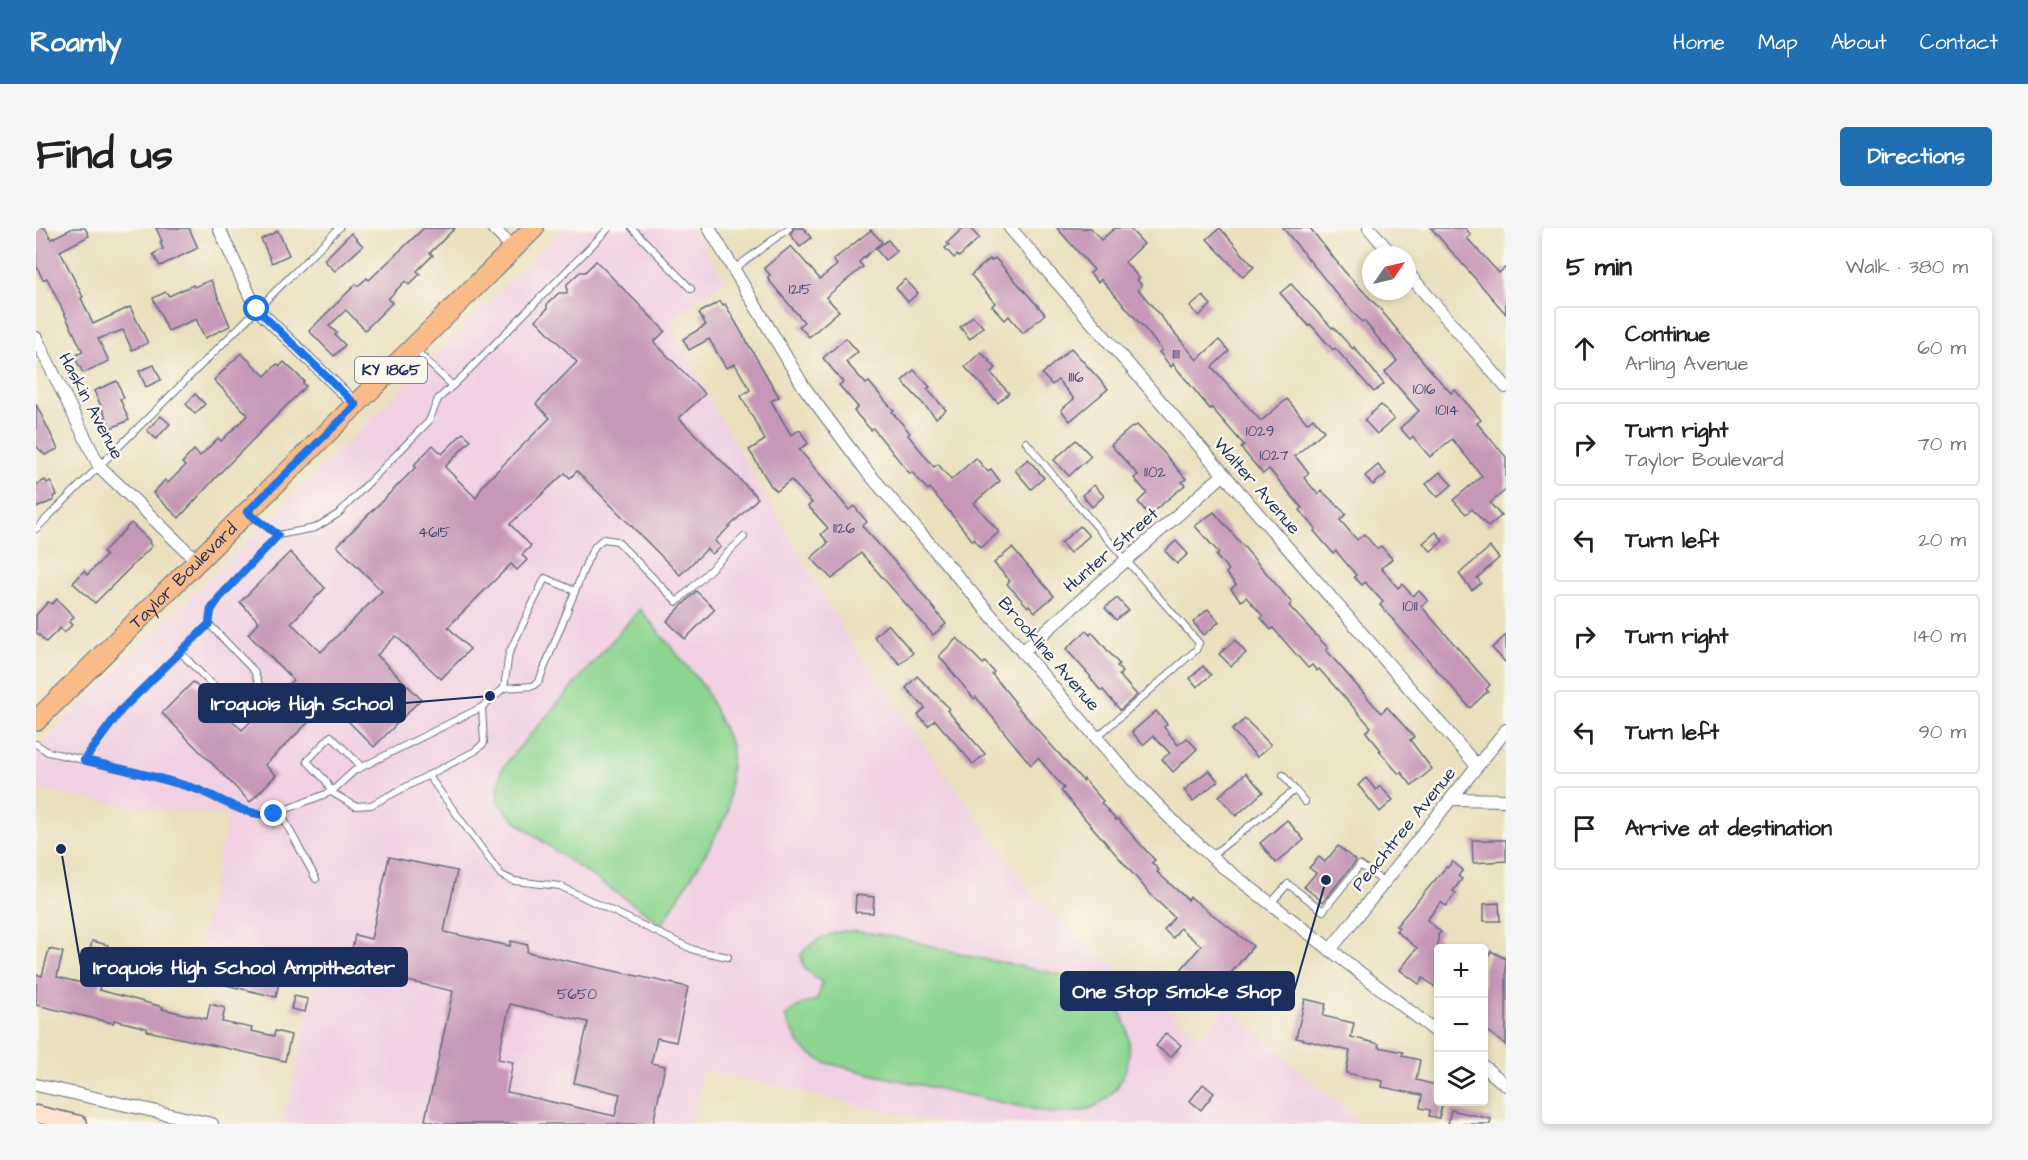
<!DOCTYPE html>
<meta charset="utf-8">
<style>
:root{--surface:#fff;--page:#f6f6f6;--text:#202124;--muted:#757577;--line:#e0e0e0;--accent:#1f6fb2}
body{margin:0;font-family:"Architects Daughter",sans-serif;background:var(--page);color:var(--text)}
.controls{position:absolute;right:18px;bottom:18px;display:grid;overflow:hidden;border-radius:6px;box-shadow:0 3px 9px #0003}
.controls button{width:54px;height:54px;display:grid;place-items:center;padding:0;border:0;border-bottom:2px solid var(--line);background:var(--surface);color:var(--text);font:30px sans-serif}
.compass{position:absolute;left:1326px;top:18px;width:54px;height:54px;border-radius:50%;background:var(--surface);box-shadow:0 3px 9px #0003;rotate:56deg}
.stop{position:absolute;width:18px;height:18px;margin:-14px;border:4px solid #1a73e8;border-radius:50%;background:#fff}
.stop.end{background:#1a73e8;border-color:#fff;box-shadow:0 2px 6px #0008}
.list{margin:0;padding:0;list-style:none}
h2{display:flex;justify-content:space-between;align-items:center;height:78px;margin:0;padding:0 24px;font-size:26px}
h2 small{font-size:20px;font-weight:400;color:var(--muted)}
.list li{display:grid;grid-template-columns:39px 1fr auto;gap:18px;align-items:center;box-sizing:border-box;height:84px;margin:0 12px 12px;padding:0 12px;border:2px solid var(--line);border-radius:6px}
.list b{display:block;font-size:22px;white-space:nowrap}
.list p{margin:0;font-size:20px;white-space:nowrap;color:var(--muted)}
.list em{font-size:20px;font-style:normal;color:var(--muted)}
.icon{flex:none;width:33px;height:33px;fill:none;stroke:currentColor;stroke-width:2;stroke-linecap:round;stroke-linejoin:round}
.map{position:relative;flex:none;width:1470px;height:896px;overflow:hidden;border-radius:6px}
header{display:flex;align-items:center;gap:36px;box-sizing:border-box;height:84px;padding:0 30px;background:var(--accent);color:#fff}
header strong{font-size:28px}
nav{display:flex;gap:33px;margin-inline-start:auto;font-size:21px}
.intro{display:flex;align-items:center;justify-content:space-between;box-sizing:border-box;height:144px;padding:0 36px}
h1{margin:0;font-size:42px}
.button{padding:15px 27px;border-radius:6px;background:var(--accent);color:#fff;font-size:21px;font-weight:700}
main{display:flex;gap:36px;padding:0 36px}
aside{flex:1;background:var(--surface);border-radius:6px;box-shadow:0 3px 9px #0003}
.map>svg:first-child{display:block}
</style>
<header>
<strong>Roamly</strong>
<nav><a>Home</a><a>Map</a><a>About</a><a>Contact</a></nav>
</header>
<div class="intro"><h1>Find us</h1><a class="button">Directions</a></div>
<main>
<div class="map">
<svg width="1470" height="896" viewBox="0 0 1470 896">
<rect width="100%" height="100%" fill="#fbf7ec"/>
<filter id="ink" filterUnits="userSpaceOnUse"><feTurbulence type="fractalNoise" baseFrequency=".0167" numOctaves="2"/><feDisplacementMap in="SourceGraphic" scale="12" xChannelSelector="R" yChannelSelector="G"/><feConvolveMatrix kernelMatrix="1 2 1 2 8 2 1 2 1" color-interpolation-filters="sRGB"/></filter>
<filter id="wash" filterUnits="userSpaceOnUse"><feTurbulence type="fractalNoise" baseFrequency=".008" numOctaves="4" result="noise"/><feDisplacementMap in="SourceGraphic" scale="24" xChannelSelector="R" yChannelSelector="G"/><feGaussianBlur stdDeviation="1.35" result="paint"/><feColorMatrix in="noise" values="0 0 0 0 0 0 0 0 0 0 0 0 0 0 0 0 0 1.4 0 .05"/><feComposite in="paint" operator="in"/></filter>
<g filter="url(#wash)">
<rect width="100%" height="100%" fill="#eae0be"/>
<polygon fill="#f1d0e3" points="528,0 656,0 689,52 634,93 683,188 815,415 1001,673 1165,810 1191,777 1325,896 906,896 667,842 654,896 247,896 281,749 163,720 192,588 89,578 0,561 0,522"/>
<g fill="#8dd691" stroke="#548278" stroke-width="1.5">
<path d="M604,381L668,459L696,519L692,584L673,620L626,696C588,669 548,644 510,616C493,603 474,591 461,573L465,543L474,530Z"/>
<path d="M808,703C848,703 902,720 942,730C975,737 1039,746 1065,763C1104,789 1102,852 1063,876C1049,885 1030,886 1014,885L839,847L787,834L771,824L763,815L749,789C759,779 767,775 781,772L786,755L768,740L765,727C775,713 792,706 808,703Z"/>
</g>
<g id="blocks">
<g fill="#c697b7" fill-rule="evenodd">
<polygon points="0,0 9,0 15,11 37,0 49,0 53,8 24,23 47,69 45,70 57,96 94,79 112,115 96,122 87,102 62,111 73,133 47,145 38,128 47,124 11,50 7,52 0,37"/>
<polygon points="120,0 153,0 162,20 124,38 117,26 127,21 124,14 126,13"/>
<polygon points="388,0 419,0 394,25 397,27 381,43 384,46 373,57 369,53 352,71 356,75 329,102 310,82 293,98 301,105 299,107 309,117 298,128 273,103 320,56 322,58 331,50 333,52"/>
<polygon points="758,0 768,0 775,10 764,19 754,6"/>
<polygon points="927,0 934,0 943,10 923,29 921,27 918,30 909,20 913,17 911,15"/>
<polygon points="1021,0 1055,0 1065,12 1079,0 1093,0 1108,16 1089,34 1103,50 1101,52 1106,57 1102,61 1161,132 1183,112 1193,123 1176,139 1225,193 1251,171 1271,195 1277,190 1288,203 1259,228 1273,245 1268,250 1282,266 1286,263 1310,286 1304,292 1321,312 1328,306 1341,321 1345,318 1356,331 1345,340 1362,360 1366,356 1377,368 1383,363 1392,373 1385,378 1454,457 1450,461 1452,463 1434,480 1344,377 1347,374 1329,354 1326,357 1318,349 1320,347 1300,323 1297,325 1278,303 1280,301 1264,282 1266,280 1233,241 1227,246 1205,220 1208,217 1176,180 1174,181 1137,136 1135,139 1123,124 1126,122 1108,100 1065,51 1062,54 1054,45 1058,42"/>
<polygon points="1184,0 1218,39 1207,49 1171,11"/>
<polygon points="1247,0 1274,0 1308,43 1344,81 1395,143 1415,165 1419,162 1435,180 1445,192 1441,195 1470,229 1470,262 1454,275 1465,288 1452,299 1436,281 1430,286 1417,272 1446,248 1416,211 1394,229 1377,209 1374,211 1364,200 1383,183 1349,144 1361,133 1328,93 1326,94 1301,66"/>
<polygon points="1395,0 1429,0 1435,7 1431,10 1463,45 1470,39 1470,86"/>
<polygon points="835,2 846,14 823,34 827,39 790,69 803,83 773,109 763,98 768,94 731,50 734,47 728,40 755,18 784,51 801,37 797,32"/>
<polygon points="242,3 253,27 236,35 225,11"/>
<polygon points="315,5 327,18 299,43 288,32"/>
<polygon points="852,12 861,23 849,32 840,21"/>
<polygon points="959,30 1009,86 987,105 973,88 969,92 956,78 959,75 935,47 954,31 955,33"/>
<polygon points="560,33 629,103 618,114 669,166 643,190 722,270 679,313 685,319 676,326 671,321 644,347 541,243 534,250 529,245 474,296 495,318 486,327 491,332 481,342 475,336 412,399 434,421 405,451 360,408 341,427 385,471 338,519 293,474 229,537 240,547 214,574 126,485 157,454 206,502 257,452 212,406 223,394 204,374 254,324 289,360 255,395 285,424 346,363 301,318 380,239 378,237 397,217 406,226 427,205 435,212 409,239 440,270 447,257 514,190 500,176 541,134 500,92 511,81 511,76 523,65 531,65 531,56 544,44 549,44"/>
<polygon points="869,51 882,65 872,74 860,60"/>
<polygon points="175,52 194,98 169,110 160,91 132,103 117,70 130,64 133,68 157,57 158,59"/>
<polygon points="1255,56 1296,100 1297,99 1317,121 1318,119 1348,156 1338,164 1299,120 1297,122 1275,97 1273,98 1244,65"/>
<polygon points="1167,68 1175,77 1163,88 1154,79"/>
<polygon points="684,73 687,77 689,76 743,169 735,173 755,207 764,202 772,216 763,221 813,282 818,278 831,294 826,298 876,353 910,396 897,407 825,325 796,351 775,330 792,315 785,306 792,300 772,278 776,275 755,252 741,263 735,258 713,222 729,212 705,168 714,162 699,136 690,140 673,111 653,122 647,111 670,97 663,85"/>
<polygon points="937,88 947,99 934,111 924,99"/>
<polygon points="810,110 822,124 810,134 830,156 833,154 858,183 856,184 874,205 872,207 898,239 902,236 915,252 940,230 952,244 955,241 964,253 938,275 963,304 945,320 938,311 937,313 894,260 892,262 876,244 874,246 837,200 835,202 818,183 822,179 803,157 807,154 787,130"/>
<polygon points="1035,120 1072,161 1034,193 1025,182 1038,171 1022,152 1016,157 1006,146"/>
<polygon points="945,124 960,140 955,145 973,165 962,175 929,139"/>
<polygon points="205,125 229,148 241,136 244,138 248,134 268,153 267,155 270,158 183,246 143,290 117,265 129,252 132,255 149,238 146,235 158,222 164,228 182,210 185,213 212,187 178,152"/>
<polygon points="118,137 125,152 110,159 103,143"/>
<polygon points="878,142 894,159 891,161 910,182 900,190 866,153"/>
<polygon points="81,153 88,170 84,171 93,192 75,200 58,163"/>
<polygon points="159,166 169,176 159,186 150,176"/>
<polygon points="0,176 22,221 9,227 0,218"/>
<polygon points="1345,177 1358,191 1341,206 1328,192"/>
<polygon points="125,188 134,196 120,211 111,202"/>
<polygon points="1101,197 1128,225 1150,251 1146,254 1149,257 1113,287 1102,274 1111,265 1098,250 1102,247 1075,217 1097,198 1098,199"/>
<polygon points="1040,212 1055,228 1033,248 1018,232"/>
<polygon points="992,231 1008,250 995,261 979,242"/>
<polygon points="1342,237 1350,246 1337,257 1329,248"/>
<polygon points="1404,244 1416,257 1402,269 1390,256"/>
<polygon points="9,252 11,255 14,253 21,267 17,269 18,272 0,280 0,257"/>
<polygon points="1058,257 1068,268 1056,279 1046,267"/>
<polygon points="1178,284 1256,375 1253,378 1292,420 1290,422 1330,468 1345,485 1351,479 1378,509 1374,512 1396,541 1376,558 1365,544 1363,546 1343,523 1345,522 1330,504 1335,499 1283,441 1281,443 1276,437 1272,440 1237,400 1235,402 1225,390 1227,388 1210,369 1205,373 1195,361 1200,357 1190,345 1193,342 1180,328 1183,325 1159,298"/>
<polygon points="95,295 114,313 113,315 116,318 59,375 37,355 48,343 51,347 70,328 67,324"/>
<polygon points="1044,298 1053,308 1034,325 1025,315"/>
<polygon points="1400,304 1407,313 1395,323 1387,315"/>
<polygon points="1140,313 1152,326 1141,336 1129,323"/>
<polygon points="1454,319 1463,330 1441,350 1445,355 1436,362 1423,346"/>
<polygon points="976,320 1018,368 999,384 993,377 992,379 971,356 974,353 958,335"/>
<polygon points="660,363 679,381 649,411 631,393"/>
<polygon points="1081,370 1092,382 1080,392 1069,380"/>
<polygon points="21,371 38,389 33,394 36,397 28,405 24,400 10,414 0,404 0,387 12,374 16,376"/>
<polygon points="1172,381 1183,394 1168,407 1157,394"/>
<polygon points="852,396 877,425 864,436 838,409"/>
<polygon points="1050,403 1054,407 1056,404 1083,436 1081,438 1086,444 1083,447 1101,467 1084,482 1067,462 1065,463 1054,450 1055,449 1030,421"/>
<polygon points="1470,407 1470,435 1456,420"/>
<polygon points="921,410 947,436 949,434 958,444 956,446 979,474 978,475 1047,553 1048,551 1067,573 1065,575 1080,592 1082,591 1114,627 1119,632 1116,635 1123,642 1121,644 1152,672 1154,669 1217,718 1175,770 1143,744 1165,718 1144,700 1137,710 1128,702 1138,689 1117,669 1025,563 1028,560 1002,530 995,537 940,469 938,471 903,428"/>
<polygon points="1199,412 1210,425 1195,438 1183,426"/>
<polygon points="1167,438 1175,447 1161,459 1154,450"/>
<polygon points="881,448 913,480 911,482 949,526 937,536 899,492 892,498 882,487 889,480 870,460"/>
<polygon points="1120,483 1131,496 1128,499 1142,517 1151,510 1161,521 1137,544 1126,531 1134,525 1117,508 1107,517 1096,504"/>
<polygon points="1209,491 1235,517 1221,529 1196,502"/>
<polygon points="1173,542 1182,553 1157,573 1148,562"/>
<polygon points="1210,545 1227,564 1200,588 1183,568"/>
<polygon points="1330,550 1340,562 1344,558 1357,572 1344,584 1322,557"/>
<polygon points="1251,592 1268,612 1240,635 1224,615"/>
<polygon points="1436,612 1470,612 1470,633 1437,635"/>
<polygon points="1302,618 1320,633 1287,674 1268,659 1280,645 1273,640 1283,629 1289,634"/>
<path d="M353,629L421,643L408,704L474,718L475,713L492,717L491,724L652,759L640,814L621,810L615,835L629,838L617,896H405L389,892L417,763L312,740L319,707L335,711ZM474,776L552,794L538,855L584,866L579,888L471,864L477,834L462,831Z"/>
<polygon points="1417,634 1427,642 1422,648 1426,651 1417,663 1420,665 1410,678 1405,674 1391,692 1405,704 1402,707 1402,761 1387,750 1383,756 1364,742 1381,720 1360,703 1363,700 1360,698 1410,639 1411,640"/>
<polygon points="820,667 838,669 837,685 819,684"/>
<polygon points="1463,675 1464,693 1448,693 1448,676"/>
<polygon points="56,713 72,717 63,762 127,779 126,781 171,791 174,776 189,780 186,794 216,800 215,803 238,808 239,803 255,807 249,833 111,803 111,800 78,792 77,795 0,777 0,746 6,748 13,721 27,724 21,749 50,756 56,732 52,731"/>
<polygon points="103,723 243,754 240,769 173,753 172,757 99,740"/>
<polygon points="1455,723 1470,731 1470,817 1448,800 1448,737"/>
<polygon points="258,768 272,771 269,784 255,781"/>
<polygon points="1269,771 1290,776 1287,788 1318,795 1315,809 1343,816 1342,819 1367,824 1366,828 1384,832 1380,852 1400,857 1402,855 1402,873 1407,873 1403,890 1393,888 1394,882 1384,880 1386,867 1346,859 1347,853 1310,845 1314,823 1260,810"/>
<polygon points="1130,805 1145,817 1135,829 1120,818"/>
<polygon points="1167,856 1178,865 1165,882 1154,873"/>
<polygon points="1415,882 1455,891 1454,896 1412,896"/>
</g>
</g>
</g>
<g filter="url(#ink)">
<use href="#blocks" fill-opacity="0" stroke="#636d80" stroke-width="1.5"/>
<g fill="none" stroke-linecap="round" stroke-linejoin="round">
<defs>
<g id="service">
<polyline points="596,0 655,61"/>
<polyline points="698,41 753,0"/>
<polyline points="380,123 416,157"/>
<polyline points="990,214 1039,274 1163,415 1160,422 1061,509"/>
<polyline points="214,286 242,307"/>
<polyline points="0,301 303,0"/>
<path d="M144,424C154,434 193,478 207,475C215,474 220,465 224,459L218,443L173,396"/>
<polyline points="468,460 473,425 509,350 539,363"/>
<polyline points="0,516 12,524 48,532 85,482 173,396 175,382 183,370 242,307 279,300 302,286 393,193 402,171 423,152 573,0"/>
<path d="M48,532C85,541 124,549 160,561C184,570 211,590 238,586L295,564L318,543L446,479L468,460L497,458L503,453L552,331L559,318L567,311L581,313L641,374L708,309"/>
<polyline points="326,539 295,508 271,533 290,553 295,564 319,578 335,577 439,523 448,515 446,479"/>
<polyline points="392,547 465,647 478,653 524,658 658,722 692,729"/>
<polyline points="1259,562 1269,574"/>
<polyline points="244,584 280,651"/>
<polyline points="1175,628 1259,562 1247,547"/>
<polyline points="1235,675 1252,656 1287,683 1324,637 1348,654"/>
</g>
<g id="minor">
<polyline points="183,0 219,79 320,177"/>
<polyline points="457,0 478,21"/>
<polyline points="673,0 768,159 829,241 1097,552 1143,599 1186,638 1402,805"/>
<polyline points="974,0 1441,538"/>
<polyline points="1333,0 1356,27"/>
<polyline points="1371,44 1470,159"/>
<polyline points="0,110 63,238 162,334"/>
<polyline points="986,424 1187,247"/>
<polyline points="1416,571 1470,572"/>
<polyline points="1294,722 1470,502"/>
<polyline points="1448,839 1470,857"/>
<polyline points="0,857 176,896"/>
</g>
<polyline id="secondary" points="0,886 43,896"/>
<g id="primary">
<path id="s1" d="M0,493L498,0"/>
</g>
</defs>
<use href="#service" stroke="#636d80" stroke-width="8"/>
<use href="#minor" stroke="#636d80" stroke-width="14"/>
<use href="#secondary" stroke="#636d80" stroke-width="19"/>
<use href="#primary" stroke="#636d80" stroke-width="22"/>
<use href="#service" stroke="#fff" stroke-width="6"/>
<use href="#minor" stroke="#fff" stroke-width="12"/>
<use href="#secondary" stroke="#fde4d0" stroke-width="16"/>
<use href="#primary" stroke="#f9bc89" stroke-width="20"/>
</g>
</g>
<g fill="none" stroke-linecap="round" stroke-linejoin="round" filter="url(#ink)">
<path stroke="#1a73e8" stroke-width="8" d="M221,81L320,177L211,284L242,307L183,370L175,382L173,396L85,482L48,532C85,541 124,549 160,561C185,570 211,590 238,586"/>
</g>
<g text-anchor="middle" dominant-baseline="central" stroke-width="5" stroke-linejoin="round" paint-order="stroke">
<g font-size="15" fill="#464974">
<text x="764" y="61">1215</text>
<text x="1140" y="126">1111</text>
<text x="1040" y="149">1116</text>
<text x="1388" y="161">1016</text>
<text x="1411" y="182">1014</text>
<text x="1224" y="203">1029</text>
<text x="1238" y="227">1027</text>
<text x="1119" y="244">1102</text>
<text x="808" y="300">1126</text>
<text x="398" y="304">4615</text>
<text x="1374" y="378">1011</text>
<text x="541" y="766">5650</text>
</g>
<rect fill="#fbf7ec" stroke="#5e6b89" stroke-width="1.5" x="319" y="129" width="72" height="26" rx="4.5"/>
<g font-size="16" font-weight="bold" fill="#1b2f5e">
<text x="355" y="142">KY 1865</text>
</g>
<g font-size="18" fill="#1b2f5e" stroke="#fbf7ec">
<text transform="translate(55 178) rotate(62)">Haskin Avenue</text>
<text transform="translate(1221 258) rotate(49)">Walter Avenue</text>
<text transform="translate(1075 322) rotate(-41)">Hunter Street</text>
<text stroke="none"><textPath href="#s1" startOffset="207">Taylor Boulevard</textPath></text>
<text transform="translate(1013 426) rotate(49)">Brookline Avenue</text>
<text transform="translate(1368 601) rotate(-51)">Peachtree Avenue</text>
</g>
</g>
<path fill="none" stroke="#1b2f5e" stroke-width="2" d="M454 468L369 475M25 621L45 739M1290 652L1258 763"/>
<g fill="#1b2f5e" stroke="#fbf7ec" stroke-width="2">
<circle cx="454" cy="468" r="6"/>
<circle cx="25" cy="621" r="6"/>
<circle cx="1290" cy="652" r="6"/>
</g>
<g fill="#1b2f5e" stroke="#1b2f5e" stroke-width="2">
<rect x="163" y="456" width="206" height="38" rx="6"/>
<rect x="45" y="720" width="326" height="38" rx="6"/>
<rect x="1025" y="744" width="233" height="38" rx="6"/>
</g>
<g font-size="20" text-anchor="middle" font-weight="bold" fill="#fff">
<text x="266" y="482">Iroquois High School</text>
<text x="208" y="746">Iroquois High School Ampitheater</text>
<text x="1141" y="770">One Stop Smoke Shop</text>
</g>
</svg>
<div class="controls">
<button>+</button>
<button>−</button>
<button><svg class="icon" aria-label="layers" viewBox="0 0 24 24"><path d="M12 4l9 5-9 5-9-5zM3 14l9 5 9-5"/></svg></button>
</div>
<svg class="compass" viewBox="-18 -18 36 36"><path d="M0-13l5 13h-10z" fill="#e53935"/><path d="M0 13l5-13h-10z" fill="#757577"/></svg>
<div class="stop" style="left:221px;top:81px"></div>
<div class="stop end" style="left:238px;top:586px"></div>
</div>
<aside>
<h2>5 min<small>Walk · 380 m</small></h2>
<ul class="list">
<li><svg class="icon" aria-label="ahead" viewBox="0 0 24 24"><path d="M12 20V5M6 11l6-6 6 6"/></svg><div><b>Continue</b><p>Arling Avenue</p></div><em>60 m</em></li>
<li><svg class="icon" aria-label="right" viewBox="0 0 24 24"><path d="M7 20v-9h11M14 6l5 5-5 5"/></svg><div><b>Turn right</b><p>Taylor Boulevard</p></div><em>70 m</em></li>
<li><svg class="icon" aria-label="left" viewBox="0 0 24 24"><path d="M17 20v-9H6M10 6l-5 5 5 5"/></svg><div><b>Turn left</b></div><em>20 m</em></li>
<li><svg class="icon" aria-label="right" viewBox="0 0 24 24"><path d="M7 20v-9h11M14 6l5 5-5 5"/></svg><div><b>Turn right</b></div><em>140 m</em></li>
<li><svg class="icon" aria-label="left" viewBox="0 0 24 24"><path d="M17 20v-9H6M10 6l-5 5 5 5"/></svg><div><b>Turn left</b></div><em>90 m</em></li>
<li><svg class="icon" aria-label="arrive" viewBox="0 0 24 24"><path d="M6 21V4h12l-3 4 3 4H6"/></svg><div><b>Arrive at destination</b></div></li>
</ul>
</aside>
</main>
